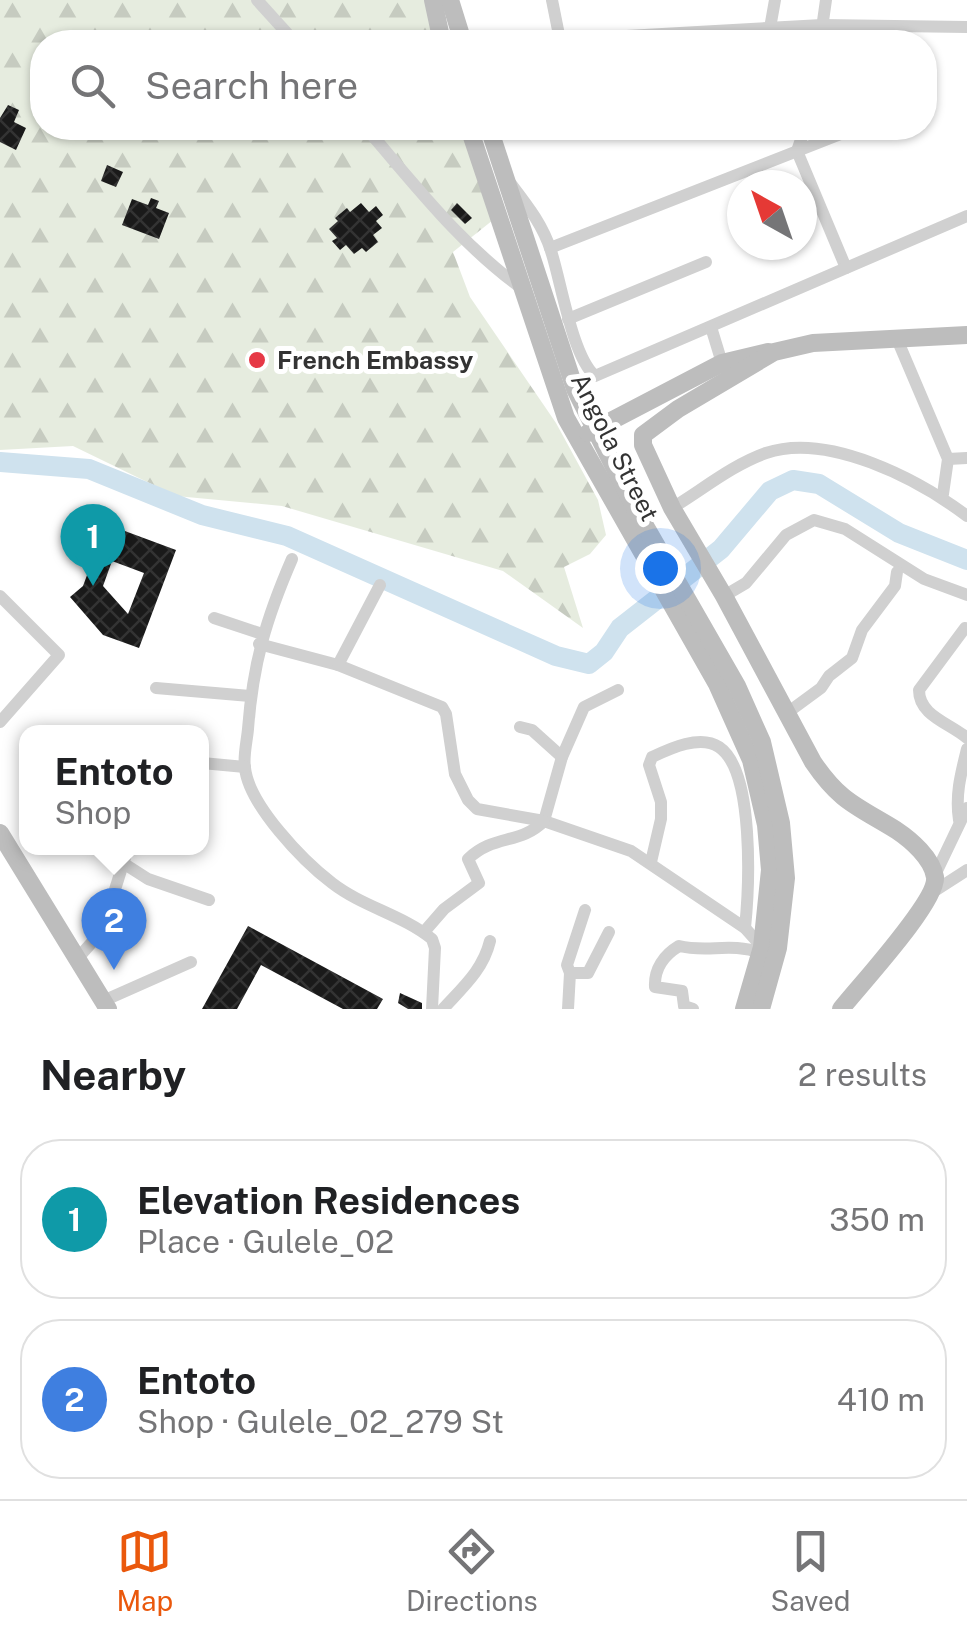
<!DOCTYPE html>
<meta charset="utf-8">
<style>
:root{--surface:#fff;--page:#f6f6f6;--text:#202124;--muted:#757577;--line:#e0e0e0;--accent:#ea580c}
body{margin:0;font-family:"Public Sans",sans-serif;background:var(--page);color:var(--text)}
.compass{position:absolute;left:727px;top:170px;width:90px;height:90px;border-radius:50%;background:var(--surface);box-shadow:0 2px 8px #0004;rotate:320deg}
.you{position:absolute;left:660px;top:568px;width:35px;height:35px;margin:-25px;border:8px solid #fff;border-radius:50%;background:#1a73e8;box-shadow:0 0 0 15px #1a73e833}
.badge{display:grid;place-items:center;width:65px;height:65px;border-radius:50%;background:var(--accent);color:#fff;font-size:32px;font-weight:700}
.pin{position:absolute;translate:-50% -82px;filter:drop-shadow(0 2px 5px #0008)}
.pin::after{content:'';position:absolute;top:52px;width:35px;height:30px;background:inherit;clip-path:polygon(0 0,100% 0,50% 100%)}
.popup{position:absolute;left:19px;top:725px;width:190px;height:130px;box-sizing:border-box;display:grid;place-content:center;border-radius:20px;background:var(--surface);filter:drop-shadow(0 2px 8px #0005);font-size:32px;white-space:nowrap;color:var(--muted)}
.popup b{font-size:38px;color:var(--text)}
.popup::after{content:'';position:absolute;left:50%;top:100%;margin-left:-20px;border:20px solid transparent;border-top-color:var(--surface)}
.list{margin:0;padding:0;list-style:none}
h2{display:flex;justify-content:space-between;align-items:center;height:130px;margin:0;padding:0 40px;font-size:42px}
h2 small{font-size:32px;font-weight:400;color:var(--muted)}
.list li{display:grid;grid-template-columns:65px 1fr auto;gap:30px;align-items:center;box-sizing:border-box;height:160px;margin:0 20px 20px;padding:0 20px;border:2px solid var(--line);border-radius:40px}
.list b{display:block;font-size:38px;white-space:nowrap}
.list p{margin:0;font-size:32px;white-space:nowrap;color:var(--muted)}
.list em{font-size:32px;font-style:normal;color:var(--muted)}
.icon{flex:none;width:55px;height:55px;fill:none;stroke:currentColor;stroke-width:2;stroke-linecap:round;stroke-linejoin:round}
.map{position:relative;flex:none;width:967px;height:1009px;overflow:hidden}
.search{position:absolute;background:var(--surface);box-shadow:0 2px 8px #0004;left:30px;right:30px;top:30px;height:110px;display:flex;align-items:center;gap:25px;box-sizing:border-box;padding:0 35px;border-radius:40px;color:var(--muted);font-size:38px}
.sheet{height:490px;background:var(--surface)}
nav{display:flex;justify-content:space-around;align-items:center;box-sizing:border-box;height:140px;border-top:2px solid var(--line);background:var(--surface);font-size:28px;color:var(--muted)}
nav a{display:grid;justify-items:center;gap:5px}
nav .on{color:var(--accent)}
.map>svg:first-child{display:block}
</style>
<div class="map">
<svg width="967" height="1009" viewBox="0 0 967 1009">
<defs>
<pattern id="forest-firs" width="22" height="20" patternUnits="userSpaceOnUse" patternTransform="scale(2.5)"><rect width="22" height="20" fill="#e6ecdf"/><path d="M5 1l3.5 6h-7zM16 11l3.5 6h-7z" fill="#c6cbc0"/></pattern>
<pattern id="building-cross-hatch" width="8" height="8" patternUnits="userSpaceOnUse" patternTransform="scale(2.5)"><rect width="8" height="8" fill="#1a1a1a"/><path d="M0 0l8 8M0 8l8-8" fill="none" stroke="#333"/></pattern>
</defs>
<rect width="100%" height="100%" fill="#fff"/>
<polygon fill="url(#forest-firs)" points="0,0 425,0 436,42 42,42 42,128 466,128 493,220 453,252 470,297 556,423 598,500 606,535 590,554 564,567 583,628 503,571 282,506 176,496 73,446 0,450"/>
<g fill="none" stroke-linecap="round" stroke-linejoin="round">
<polyline stroke="#cfe2ee" stroke-width="20" points="0,462 89,469 202,515 287,536 556,656 589,664 604,652 620,628 721,549 770,491 793,480 819,484 899,533 967,560"/>
</g>
<g fill="url(#building-cross-hatch)" fill-rule="evenodd">
<polygon points="8,105 19,110 14,122 26,128 16,150 0,142 0,118"/>
<polygon points="107,165 123,172 116,187 101,181"/>
<polygon points="151,198 159,201 156,208 169,213 159,239 122,225 132,199 148,205"/>
<polygon points="361,203 369,212 376,206 383,215 376,221 382,228 373,235 378,242 366,252 362,248 354,254 346,245 340,250 332,241 337,238 329,229 338,221 335,218 347,208 350,212"/>
<polygon points="457,203 472,218 465,224 451,210"/>
<path d="M106,524L176,550L139,648L103,635L70,597L83,586ZM112,561L144,573L128,614L103,586Z"/>
<polygon points="248,926 383,999 377,1009 343,1009 261,965 237,1009 202,1009"/>
<polygon points="400,993 422,1003 422,1009 408,1009 398,1003"/>
</g>
<g fill="none" stroke-linecap="round" stroke-linejoin="round">
<g stroke="#d0d0d0" stroke-width="12">
<polyline points="257,0 295,42"/>
<polyline points="552,0 560,40"/>
<polyline points="770,28 775,0"/>
<polyline points="520,42 822,25 967,27"/>
<polyline points="820,42 826,0"/>
<path d="M366,128C416,186 461,245 524,290"/>
<polyline points="805,128 797,151 846,268"/>
<path d="M511,184C527,205 543,225 551,251C561,281 572,356 595,376L967,216"/>
<polyline points="550,248 856,128"/>
<polyline points="568,319 706,262"/>
<polyline points="711,327 722,363"/>
<polyline points="897,339 948,459 943,494"/>
<polyline points="948,459 967,458"/>
<path d="M672,508C702,490 732,465 766,453C828,432 918,479 967,516"/>
<path d="M292,559C266,619 253,663 248,729C247,741 243,756 245,768C249,805 303,861 332,883C363,907 403,915 432,939L435,948L432,1009"/>
<polyline points="0,596 59,655 0,722"/>
<polyline points="724,596 746,583 786,535 814,520 845,529 924,579 967,595"/>
<polyline points="214,618 262,634"/>
<path d="M965,628L919,690C919,716 950,723 967,738"/>
<polyline points="259,644 338,665 442,707 446,714 455,774 468,800 477,809 544,821 631,851 745,928 762,947"/>
<polyline points="338,665 380,585"/>
<polyline points="156,688 250,696"/>
<polyline points="787,713 821,688 829,676 852,658 862,630 895,586 897,572"/>
<polyline points="520,727 532,730 562,757"/>
<polyline points="202,763 245,767"/>
<path d="M959,820C955,795 961,773 967,749"/>
<polyline points="544,821 562,757 584,707 618,690"/>
<path d="M651,862L661,819V802L649,765L652,757C669,749 700,734 719,747C755,771 749,889 745,928"/>
<polyline points="123,863 148,879 209,900"/>
<polyline points="935,875 967,808"/>
<polyline points="933,892 967,870"/>
<path d="M424,932L444,909L479,883L468,859C494,834 520,845 544,821"/>
<polyline points="78,958 102,931 128,848"/>
<polyline points="570,973 567,965 585,910"/>
<polyline points="103,1001 191,962"/>
<path d="M443,1009C463,987 483,970 490,941"/>
<polyline points="568,1009 570,973 588,973 609,932"/>
<path d="M693,1009L684,1006L682,991L655,987C654,969 664,955 679,946C708,953 730,942 761,953"/>
</g>
<g stroke="#bdbdbd" stroke-width="18">
<polyline points="433,0 442,42"/>
<polyline points="450,0 463,42"/>
<polyline points="469,128 566,418 717,684 751,760 766,825 770,870 762,947 744,1009"/>
<polyline points="489,128 575,389 632,503 737,686 762,742 781,823 786,878 778,948 761,1009"/>
<polyline points="588,433 722,363 768,352"/>
<polyline points="0,833 108,1009"/>
<path d="M841,1009C859,986 938,901 935,877C932,858 911,840 896,830C857,806 840,802 813,762L724,596L672,508L643,445V435L678,409L774,352L813,343L967,335"/>
</g>
</g>
<circle fill="#e63946" stroke="#fff" stroke-width="4" cx="257" cy="360" r="10"/>
<g text-anchor="middle" dominant-baseline="central" stroke-width="10" stroke-linejoin="round" paint-order="stroke">
<g font-size="25" font-weight="bold" fill="#333" stroke="#fff" text-anchor="start">
<text x="277" y="360">French Embassy</text>
</g>
<g font-size="25" fill="#333" stroke="#fff">
<text transform="translate(615 447) rotate(63)">Angola Street</text>
</g>
</g>
</svg>
<svg class="compass" viewBox="-18 -18 36 36"><path d="M0-13l5 13h-10z" fill="#e53935"/><path d="M0 13l5-13h-10z" fill="#757577"/></svg>
<div class="you"></div>
<div class="pin badge" style="left:93px;top:586px;background:#0f9aa8">1</div>
<div class="pin badge" style="left:114px;top:970px;background:#3f7fe0">2</div>
<div class="popup"><b>Entoto</b>Shop</div>
<div class="search"><svg class="icon" aria-label="search" viewBox="0 0 24 24"><circle cx="10" cy="10" r="6"/><path d="M15 15l6 6"/></svg>Search here</div>
</div>
<section class="sheet">
<h2>Nearby<small>2 results</small></h2>
<ul class="list">
<li><span class="badge" style="background:#0f9aa8">1</span><div><b>Elevation Residences</b><p>Place · Gulele_02</p></div><em>350 m</em></li>
<li><span class="badge" style="background:#3f7fe0">2</span><div><b>Entoto</b><p>Shop · Gulele_02_279 St</p></div><em>410 m</em></li>
</ul>
</section>
<nav>
<a class="on"><svg class="icon" aria-label="map" viewBox="0 0 24 24"><path d="M3 6l6-2 6 2 6-2v14l-6 2-6-2-6 2zM9 4v14M15 6v14"/></svg>Map</a>
<a><svg class="icon" aria-label="directions" viewBox="0 0 24 24"><path d="M12 3l9 9-9 9-9-9zM9 14v-3h6M13 9l2 2-2 2"/></svg>Directions</a>
<a><svg class="icon" aria-label="saved" viewBox="0 0 24 24"><path d="M7 4h10v16l-5-4-5 4z"/></svg>Saved</a>
</nav>
